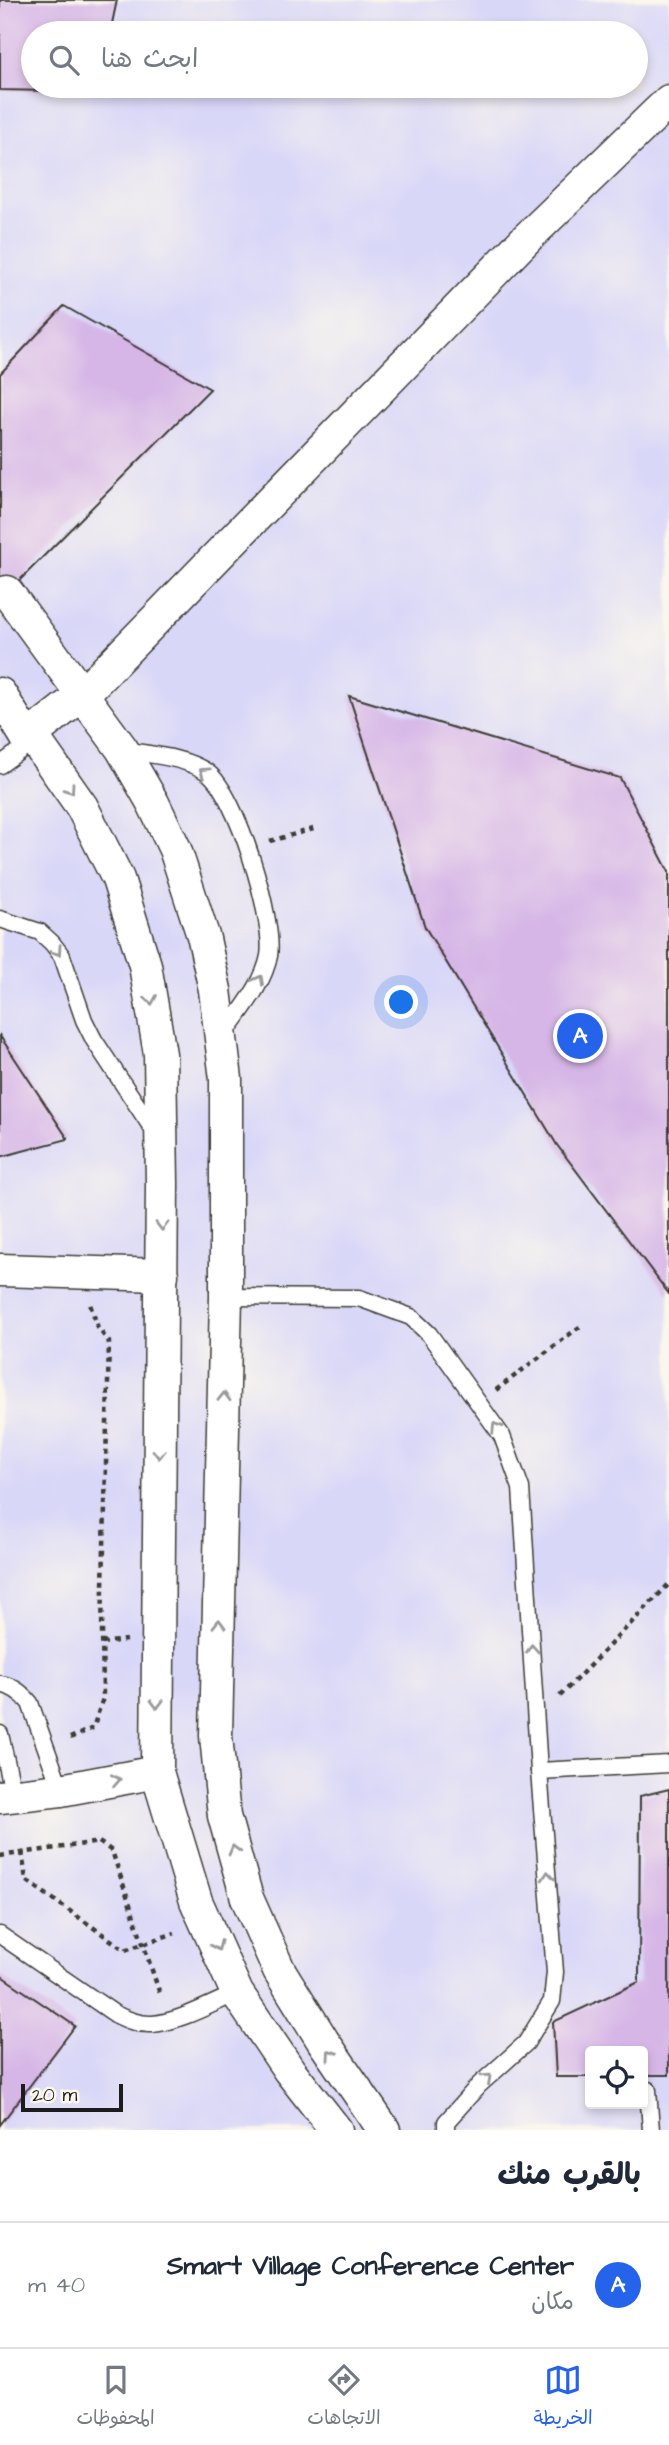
<!DOCTYPE html>
<html lang="ar">
<meta charset="utf-8">
<style>
:root{--surface:#fff;--page:#f6f6f7;--text:#1f2937;--muted:#747a83;--line:#e0e1e3;--accent:#2563eb}
body{margin:0;font-family:"Architects Daughter","Playpen Sans Arabic",sans-serif;background:var(--page);color:var(--text);direction:rtl}
.controls{position:absolute;right:21px;bottom:21px;display:grid;overflow:hidden;border-radius:7px;box-shadow:0 4px 10px #0003}
.controls button{width:63px;height:63px;display:grid;place-items:center;padding:0;border:0;border-bottom:2px solid var(--line);background:var(--surface);color:var(--text);font:35px sans-serif}
.scale{position:absolute;left:21px;bottom:18px;width:102px;box-sizing:border-box;padding-left:7px;border:4px solid #1c1c1c;border-top:0;font-size:19px;line-height:24px;white-space:nowrap;color:#1c1c1c;-webkit-text-stroke:5px #fbf7ec;paint-order:stroke}
.you{position:absolute;left:402px;top:1003px;width:24px;height:24px;margin:-18px;border:5px solid #fff;border-radius:50%;background:#1a73e8;box-shadow:0 0 0 10px #1a73e833}
.badge{display:grid;place-items:center;width:46px;height:46px;border-radius:50%;background:var(--accent);color:#fff;font-size:23px;font-weight:700}
.pin{position:absolute;translate:-50% -50%;border:4px solid #fff;box-shadow:0 2px 7px #0006}
.list{margin:0;padding:0;list-style:none}
h2{display:flex;justify-content:space-between;align-items:center;height:91px;margin:0;padding:0 28px;font-size:30px}
h2 small{font-size:23px;font-weight:400;color:var(--muted)}
.list li{display:grid;grid-template-columns:46px 1fr auto;gap:21px;align-items:center;box-sizing:border-box;height:126px;padding:0 28px;border-top:2px solid var(--line)}
.list b{display:block;font-size:26px;white-space:nowrap}
.list p{margin:0;font-size:23px;white-space:nowrap;color:var(--muted)}
.list em{font-size:23px;font-style:normal;color:var(--muted)}
.icon{flex:none;width:38px;height:38px;fill:none;stroke:currentColor;stroke-width:2;stroke-linecap:round;stroke-linejoin:round}
.map{position:relative;flex:none;width:669px;height:2130px;overflow:hidden;direction:ltr}
.search{position:absolute;background:var(--surface);box-shadow:0 4px 10px #0003;left:21px;right:21px;top:21px;height:77px;display:flex;align-items:center;gap:18px;box-sizing:border-box;padding:0 24px;border-radius:38px;color:var(--muted);font-size:26px}
.sheet{height:217px;background:var(--surface)}
nav{display:flex;justify-content:space-around;align-items:center;box-sizing:border-box;height:98px;border-top:2px solid var(--line);background:var(--surface);font-size:19px;color:var(--muted)}
nav a{display:grid;justify-items:center;gap:4px}
nav .on{color:var(--accent)}
.map>svg:first-child{display:block}
</style>
<div class="map">
<svg width="669" height="2130" viewBox="0 0 669 2130">
<rect width="100%" height="100%" fill="#fbf7ec"/>
<filter id="ink" filterUnits="userSpaceOnUse"><feTurbulence type="fractalNoise" baseFrequency=".0143" numOctaves="2"/><feDisplacementMap in="SourceGraphic" scale="14" xChannelSelector="R" yChannelSelector="G"/><feConvolveMatrix kernelMatrix="1 2 1 2 8 2 1 2 1" color-interpolation-filters="sRGB"/></filter>
<filter id="wash" filterUnits="userSpaceOnUse"><feTurbulence type="fractalNoise" baseFrequency=".00686" numOctaves="4" result="noise"/><feDisplacementMap in="SourceGraphic" scale="28" xChannelSelector="R" yChannelSelector="G"/><feGaussianBlur stdDeviation="1.57" result="paint"/><feColorMatrix in="noise" values="0 0 0 0 0 0 0 0 0 0 0 0 0 0 0 0 0 1.4 0 .05"/><feComposite in="paint" operator="in"/></filter>
<g filter="url(#wash)">
<rect width="100%" height="100%" fill="#f3e5cb"/>
<path fill="#d9d7f8" fill-rule="evenodd" d="M0,0H669V2130H0ZM33,33H636V86H33ZM590,2051H643V2104H590Z"/>
<g id="blocks">
<g fill="#d6b6e7">
<polygon points="0,0 117,0 110,33 33,33 33,86 100,86 99,92 0,90"/>
<polygon points="64,306 210,389 0,600 0,374"/>
<polygon points="349,696 620,778 669,872 669,1294 557,1145 425,927"/>
<polygon points="0,1036 68,1139 0,1157"/>
<polygon points="669,1789 669,2075 643,2075 643,2051 590,2051 590,2077 556,2077 553,2022 639,1982 640,1796"/>
<polygon points="0,1975 75,2026 0,2125"/>
</g>
</g>
</g>
<g filter="url(#ink)">
<use href="#blocks" fill-opacity="0" stroke="#3c3a36" stroke-width="2"/>
<g fill="none" stroke-linecap="round" stroke-linejoin="round">
<defs>
<g id="lane">
<path d="M124,750C151,755 185,757 207,772C237,793 275,921 269,956C263,986 240,1011 224,1035"/>
<polyline points="0,765 35,740"/>
<polyline points="0,919 40,932 52,943 62,956 84,1020 94,1040 156,1134"/>
<polyline points="226,1297 359,1298 411,1317 429,1334 502,1436 521,1488 539,1771 555,1972 552,2001 526,2043 479,2085 446,2122 446,2130"/>
<path d="M0,1684C13,1686 22,1693 30,1703L61,1790"/>
<polyline points="0,1734 14,1796"/>
<polyline points="539,1771 669,1764"/>
<path d="M0,1935L115,2014C127,2020 139,2025 153,2024C181,2021 211,2004 237,1993"/>
<polyline points="648,2090 651,2130"/>
</g>
<g id="street">
<polyline points="7,592 122,749 153,803 175,849 204,939 215,990 226,1079 226,1297 216,1736 224,1816 247,1898 279,1970 323,2041 384,2130"/>
<polyline points="0,694 27,738 35,740 82,807 118,879 145,965 160,1054 162,1184 157,1772 196,1901 237,1993 289,2070 336,2130"/>
<polyline points="27,738 83,694 526,239 669,101"/>
<polyline points="0,1270 162,1275"/>
<polyline points="0,1797 61,1790 157,1772"/>
</g>
</defs>
<use href="#lane" stroke="#3c3a36" stroke-width="19"/>
<use href="#street" stroke="#3c3a36" stroke-width="35"/>
<g stroke="#3c3a36" stroke-width="4.5" stroke-dasharray="5 5" stroke-linecap="butt">
<polyline points="270,841 317,828"/>
<polyline points="496,1390 582,1325"/>
<polyline points="102,1643 126,1640"/>
<polyline points="560,1696 669,1584"/>
<polyline points="70,1738 93,1728 103,1698 102,1628 109,1342 98,1328 90,1304"/>
<polyline points="22,1852 26,1880 125,1950 175,1933"/>
<polyline points="0,1856 99,1842 112,1851 161,1997"/>
</g>
<use href="#lane" stroke="#fff" stroke-width="16"/>
<use href="#street" stroke="#fff" stroke-width="32"/>
</g>
<defs><path id="oneway-chevron" d="M-2-3.5L2.5 0L-2 3.5" fill="none" stroke-width="1.6" stroke-linecap="round" stroke-linejoin="round" transform="scale(1.75)"/></defs>
<g stroke="#999">
<use href="#oneway-chevron" transform="translate(204 772) rotate(-146)"/>
<use href="#oneway-chevron" transform="translate(70 789) rotate(55)"/>
<use href="#oneway-chevron" transform="translate(57 951) rotate(56)"/>
<use href="#oneway-chevron" transform="translate(259 980) rotate(-62)"/>
<use href="#oneway-chevron" transform="translate(151 1000) rotate(81)"/>
<use href="#oneway-chevron" transform="translate(162 1226) rotate(90)"/>
<use href="#oneway-chevron" transform="translate(224 1397) rotate(-89)"/>
<use href="#oneway-chevron" transform="translate(496 1427) rotate(-123)"/>
<use href="#oneway-chevron" transform="translate(159 1454) rotate(91)"/>
<use href="#oneway-chevron" transform="translate(219 1624) rotate(-89)"/>
<use href="#oneway-chevron" transform="translate(532 1649) rotate(-94)"/>
<use href="#oneway-chevron" transform="translate(157 1704) rotate(90)"/>
<use href="#oneway-chevron" transform="translate(116 1780) rotate(-11)"/>
<use href="#oneway-chevron" transform="translate(234 1850) rotate(-105)"/>
<use href="#oneway-chevron" transform="translate(548 1876) rotate(-95)"/>
<use href="#oneway-chevron" transform="translate(217 1946) rotate(66)"/>
<use href="#oneway-chevron" transform="translate(331 2054) rotate(-125)"/>
<use href="#oneway-chevron" transform="translate(487 2078) rotate(-42)"/>
</g>
</g>
</svg>
<div class="controls">
<button><svg class="icon" aria-label="locate" viewBox="0 0 24 24"><circle cx="12" cy="12" r="6"/><path d="M12 2v4M12 18v4M2 12h4M18 12h4"/></svg></button>
</div>
<div class="scale">20 m</div>
<div class="you"></div>
<div class="pin badge" style="left:580px;top:1036px">A</div>
<div class="search"><svg class="icon" aria-label="search" viewBox="0 0 24 24"><circle cx="10" cy="10" r="6"/><path d="M15 15l6 6"/></svg>ابحث هنا</div>
</div>
<section class="sheet">
<h2>بالقرب منك<small></small></h2>
<ul class="list">
<li><span class="badge">A</span><div><b>Smart Village Conference Center</b><p>مكان</p></div><em>40 m</em></li>
</ul>
</section>
<nav>
<a class="on"><svg class="icon" aria-label="map" viewBox="0 0 24 24"><path d="M3 6l6-2 6 2 6-2v14l-6 2-6-2-6 2zM9 4v14M15 6v14"/></svg>الخريطة</a>
<a><svg class="icon" aria-label="directions" viewBox="0 0 24 24"><path d="M12 3l9 9-9 9-9-9zM9 14v-3h6M13 9l2 2-2 2"/></svg>الاتجاهات</a>
<a><svg class="icon" aria-label="saved" viewBox="0 0 24 24"><path d="M7 4h10v16l-5-4-5 4z"/></svg>المحفوظات</a>
</nav>
